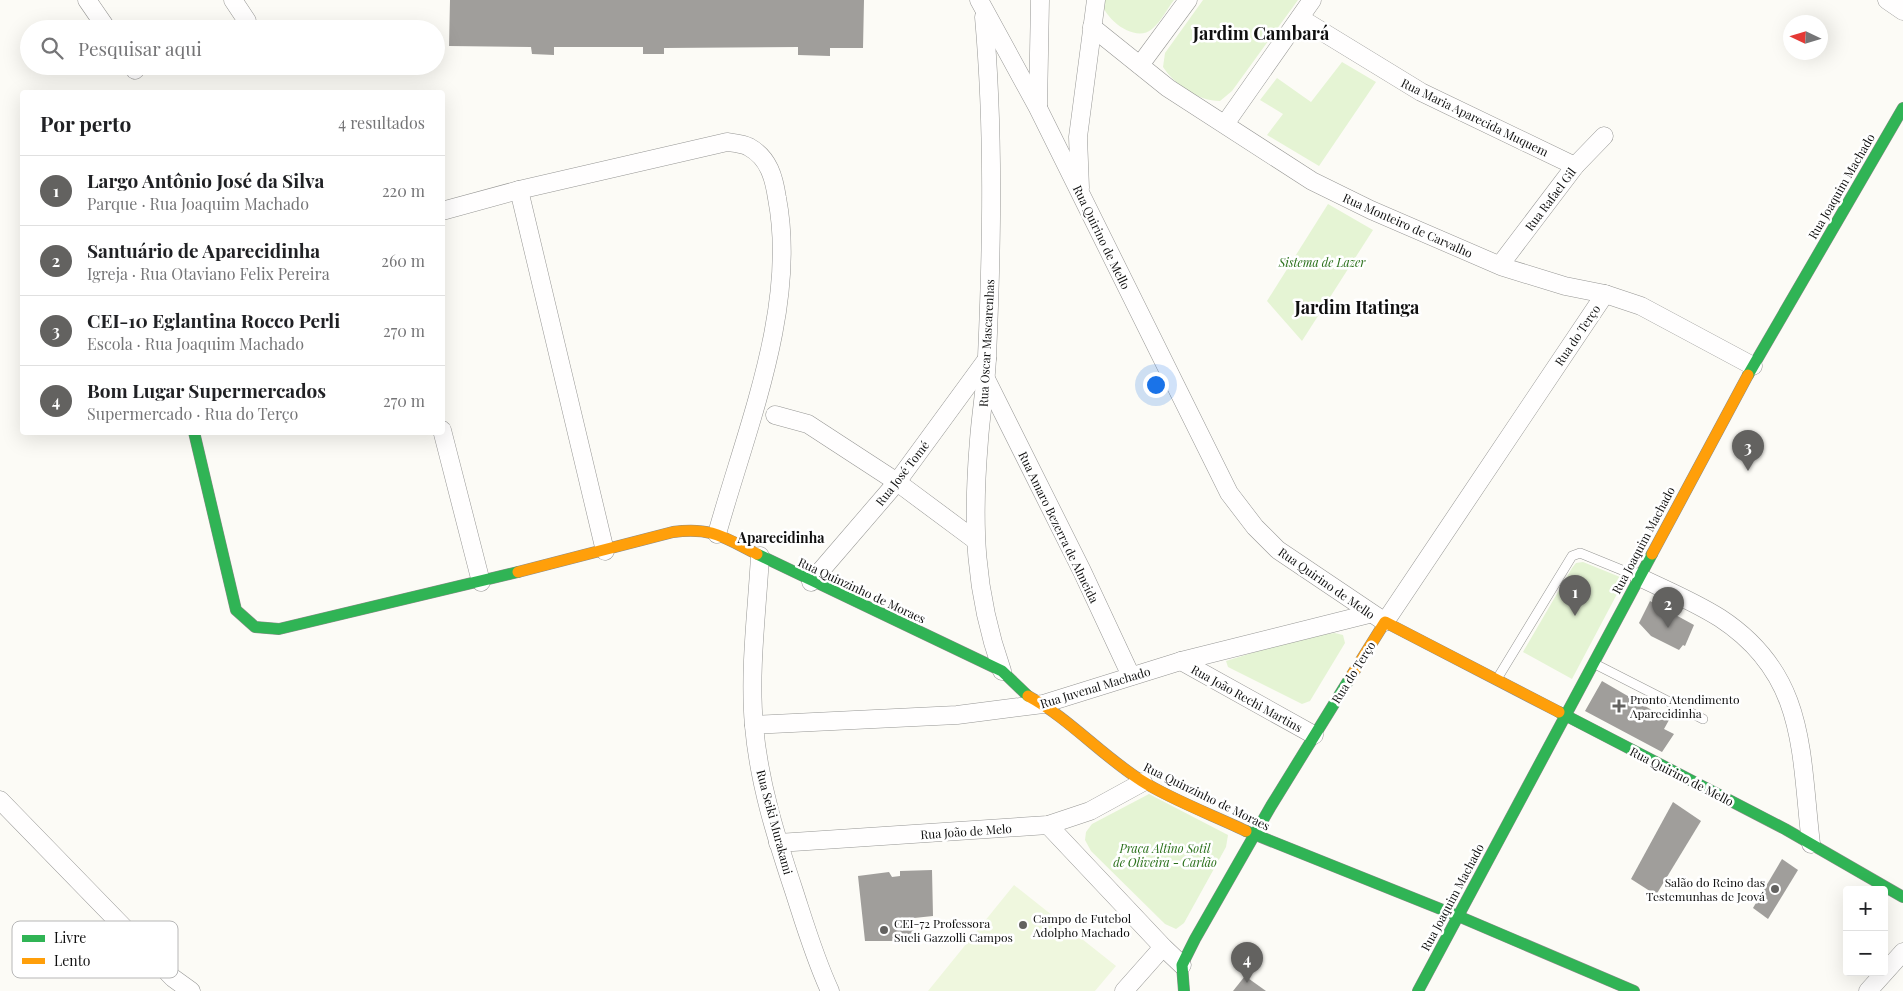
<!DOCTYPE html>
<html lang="pt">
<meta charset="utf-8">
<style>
:root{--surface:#fff;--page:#f6f6f6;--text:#202124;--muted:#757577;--line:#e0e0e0;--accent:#636260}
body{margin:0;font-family:"Playfair Display",serif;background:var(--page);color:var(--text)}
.controls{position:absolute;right:15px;bottom:15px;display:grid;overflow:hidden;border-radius:5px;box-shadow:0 5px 20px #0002}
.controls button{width:45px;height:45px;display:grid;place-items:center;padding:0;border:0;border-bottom:1px solid var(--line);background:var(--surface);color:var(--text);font:25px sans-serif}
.compass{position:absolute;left:1783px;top:15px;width:45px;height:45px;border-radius:50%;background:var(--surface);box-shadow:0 5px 20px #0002;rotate:274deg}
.you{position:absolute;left:1155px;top:384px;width:18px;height:18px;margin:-12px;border:4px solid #fff;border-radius:50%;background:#1a73e8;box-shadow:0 0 0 8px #1a73e833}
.badge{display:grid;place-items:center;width:32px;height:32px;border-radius:50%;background:var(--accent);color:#fff;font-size:16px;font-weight:700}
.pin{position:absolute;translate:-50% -41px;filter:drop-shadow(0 1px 2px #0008)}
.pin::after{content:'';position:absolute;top:26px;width:18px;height:15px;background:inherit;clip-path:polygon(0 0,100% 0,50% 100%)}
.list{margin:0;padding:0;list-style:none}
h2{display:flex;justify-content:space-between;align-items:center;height:65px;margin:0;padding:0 20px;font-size:21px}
h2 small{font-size:16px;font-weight:400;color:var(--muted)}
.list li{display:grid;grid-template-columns:32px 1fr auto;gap:15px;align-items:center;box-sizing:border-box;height:70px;padding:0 20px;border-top:1px solid var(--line)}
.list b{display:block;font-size:19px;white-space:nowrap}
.list p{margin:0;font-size:16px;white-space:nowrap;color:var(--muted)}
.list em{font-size:16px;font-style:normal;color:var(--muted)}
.icon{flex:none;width:28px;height:28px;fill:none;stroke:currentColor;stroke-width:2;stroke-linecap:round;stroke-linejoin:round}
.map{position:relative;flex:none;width:1903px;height:991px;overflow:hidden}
.search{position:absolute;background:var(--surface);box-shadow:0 5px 20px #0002;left:20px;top:20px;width:425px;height:55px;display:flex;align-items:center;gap:12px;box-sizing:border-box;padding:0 18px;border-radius:28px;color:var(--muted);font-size:19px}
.panel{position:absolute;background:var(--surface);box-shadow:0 5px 20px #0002;left:20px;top:90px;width:425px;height:345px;border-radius:5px}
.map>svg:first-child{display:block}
</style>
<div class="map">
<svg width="1903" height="991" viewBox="0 0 1903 991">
<rect width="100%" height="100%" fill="#fcfbf6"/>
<g fill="#e5f4d4">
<path d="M1101,0H1174C1167,9 1161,22 1152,29C1135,44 1103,18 1101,0Z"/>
<path d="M1203,0H1298L1232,91L1220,101C1198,101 1175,85 1163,67L1165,53Z"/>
<polygon points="1342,62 1376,82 1319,166 1267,135 1283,114 1260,100 1277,78 1311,102"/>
<polygon points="1328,204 1373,230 1302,341 1267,301"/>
<polygon points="1583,562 1625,579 1572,679 1523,652 1572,568 1576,563"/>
<polygon points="1335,633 1343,635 1345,643 1310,701 1302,704 1228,667 1226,661 1307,636"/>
<polygon points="1149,794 1228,835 1226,847 1184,923 1176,929 1165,924 1091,851 1085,840 1086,832 1092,824"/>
</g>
<polygon fill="#eff7de" points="1014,885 1116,966 1095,991 928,991"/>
<g fill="#a09e9b">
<polygon points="450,0 864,0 863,48 830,48 830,56 798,55 798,47 664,48 664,54 643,54 643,47 554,47 554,55 532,54 531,47 449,46"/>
<polygon points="1650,601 1694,625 1685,646 1683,645 1679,650 1651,636 1639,623"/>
<polygon points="1602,681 1669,720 1664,729 1674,734 1662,752 1585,711"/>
<polygon points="1673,802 1701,821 1656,895 1631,879"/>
<polygon points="1782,859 1798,870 1768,919 1753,908"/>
<polygon points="932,870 933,916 914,918 913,941 865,941 858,876 889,872 892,877 900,876 900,871"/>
<polygon points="1245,976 1266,991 1233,991"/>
</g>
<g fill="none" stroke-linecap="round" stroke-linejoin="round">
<defs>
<g id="lane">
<polyline points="1595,664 1703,719"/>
<polyline points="1497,679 1572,556 1580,553 1639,577"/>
</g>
<g id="street">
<polyline points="87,0 107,29"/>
<polyline points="233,0 247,21"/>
<polyline points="979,0 1038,108 1229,493 1255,527 1278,550 1385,622 1605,294"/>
<polyline points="1887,0 1903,11"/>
<path d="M984,17C994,129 992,244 987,357C986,385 981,412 979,440C972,524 974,591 1002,671"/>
<polyline points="1300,18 1421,92 1575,166"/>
<polyline points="1092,27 1168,88 1312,181 1371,210 1503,267 1565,286 1605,294 1641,306 1753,366"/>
<polyline points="1140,65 1188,0"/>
<polyline points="133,66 135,70"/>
<polyline points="1038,107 1040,0"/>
<polyline points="1225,124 1312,0"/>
<polyline points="1080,188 1078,137 1096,0"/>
<polyline points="519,190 605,551"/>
<path d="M442,211L519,190L727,142C734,143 744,144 749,147C769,158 774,178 777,198C798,307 746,429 717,534"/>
<polyline points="1500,265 1575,166 1604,136"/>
<polyline points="986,379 1082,571 1131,676"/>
<polyline points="775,415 808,424 897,482 975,540"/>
<polyline points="442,430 481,582"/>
<path d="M760,556C757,612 749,670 754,726C759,783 776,837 794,891C805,925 815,959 830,991"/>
<path d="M1639,577C1666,590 1695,602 1720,618C1807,675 1800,752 1811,844"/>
<polyline points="811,582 897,482 987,359"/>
<polyline points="1181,661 1314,735"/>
<polyline points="754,725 957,715 1043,704 1181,661 1369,614"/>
<polyline points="0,800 173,978 191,991"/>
<polyline points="1048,825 1163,947 1182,965"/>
<polyline points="778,843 1048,825 1090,811 1143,782"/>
<polyline points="1124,991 1163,947"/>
<polyline points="1868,991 1903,952"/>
</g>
<g id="fast">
<polyline points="1748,375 1903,108"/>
<polyline points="194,432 236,610 255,627 279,629 518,572"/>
<polyline points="757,554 1002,671 1028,696"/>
<polyline points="1559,712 1785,829 1903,897"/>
<polyline points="1246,831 1458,916 1634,991"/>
<polyline points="1184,991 1182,965 1195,939 1271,806 1350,678"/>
<polyline points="1418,991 1652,554"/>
</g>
<g id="slow">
<polyline points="1652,554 1748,375"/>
<path d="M518,572L673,532C712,527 723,537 757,554"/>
<polyline points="1350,678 1385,622 1559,712"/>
<path d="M1028,696C1069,718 1102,756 1142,781C1172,800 1213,815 1246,831"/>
</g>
</defs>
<use href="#lane" stroke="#969694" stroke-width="10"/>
<use href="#street" stroke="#969694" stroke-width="19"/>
<use href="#fast" stroke="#8d8c8a" stroke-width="12"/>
<use href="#slow" stroke="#8d8c8a" stroke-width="12"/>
<use href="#lane" stroke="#fffefe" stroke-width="9"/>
<use href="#street" stroke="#fffefe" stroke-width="18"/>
<use href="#fast" stroke="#30b455" stroke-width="11"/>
<use href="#slow" stroke="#ff9f0a" stroke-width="11"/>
</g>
<g fill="#636260" stroke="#fff" stroke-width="2">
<path d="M1616.5 698.5h5v5h5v5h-5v5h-5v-5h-5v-5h5z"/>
<circle cx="1775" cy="889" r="5"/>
<circle cx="1023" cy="925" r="5"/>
<circle cx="884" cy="930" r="5"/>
</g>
<g text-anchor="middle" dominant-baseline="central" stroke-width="5" stroke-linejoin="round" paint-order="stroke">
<g font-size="12" fill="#101010" stroke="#fff">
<text transform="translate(1475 117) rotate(26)">Rua Maria Aparecida Muquem</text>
<text transform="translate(1841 186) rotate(-60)">Rua Joaquim Machado</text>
<text transform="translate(1550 199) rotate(-53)">Rua Rafael Gil</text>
<text transform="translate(1408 225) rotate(24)">Rua Monteiro de Carvalho</text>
<text transform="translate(1102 237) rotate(64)">Rua Quirino de Mello</text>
<text transform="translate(1577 335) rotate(-56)">Rua do Terço</text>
<text transform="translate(986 343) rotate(-87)">Rua Oscar Mascarenhas</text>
<text transform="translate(902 473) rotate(-52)">Rua José Tomé</text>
<text transform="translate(1059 527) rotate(64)">Rua Amaro Bezerra de Almeida</text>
<text transform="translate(1643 540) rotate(-62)">Rua Joaquim Machado</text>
<text transform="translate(1327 583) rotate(35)">Rua Quirino de Mello</text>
<text transform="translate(862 590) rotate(25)">Rua Quinzinho de Moraes</text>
<text transform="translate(1353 672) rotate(-58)">Rua do Terço</text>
<text transform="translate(1095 687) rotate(-17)">Rua Juvenal Machado</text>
<text transform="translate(1247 698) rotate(29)">Rua João Rechi Martins</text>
<text transform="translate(1682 776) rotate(27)">Rua Quirino de Mello</text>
<text transform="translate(1207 796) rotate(26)">Rua Quinzinho de Moraes</text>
<text transform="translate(775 822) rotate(75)">Rua Seiki Murakami</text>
<text transform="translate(966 831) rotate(-4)">Rua João de Melo</text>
<text transform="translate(1452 897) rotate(-62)">Rua Joaquim Machado</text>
</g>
<g font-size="12" font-style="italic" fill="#296f19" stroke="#fff">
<text x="1322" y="262">Sistema de Lazer</text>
<text x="1165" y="848">Praça Altino Sotil<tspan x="1165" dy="14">de Oliveira - Carlão</tspan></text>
</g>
<g font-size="12" fill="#101010" stroke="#fff" text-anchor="start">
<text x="1630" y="699">Pronto Atendimento<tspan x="1630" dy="14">Aparecidinha</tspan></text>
<text x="1765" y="882" text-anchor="end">Salão do Reino das<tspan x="1765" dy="14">Testemunhas de Jeová</tspan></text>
<text x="1033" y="918">Campo de Futebol<tspan x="1033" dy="14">Adolpho Machado</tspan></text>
<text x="894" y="923">CEI-72 Professora<tspan x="894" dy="14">Sueli Gazzolli Campos</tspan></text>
</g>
<g font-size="14" font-weight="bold" fill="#101010" stroke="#fff">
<text x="781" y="537">Aparecidinha</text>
</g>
<g font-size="18" font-weight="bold" fill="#101010" stroke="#fff">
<text x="1261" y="33">Jardim Cambará</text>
<text x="1357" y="307">Jardim Itatinga</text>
</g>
</g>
<rect x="12" y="921" width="166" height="57" rx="8" fill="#fff" stroke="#b7b7b7" stroke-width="1"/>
<rect x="22" y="935" width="23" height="7" fill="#30b455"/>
<rect x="22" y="958" width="23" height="6" fill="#ff9f0a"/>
<g font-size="14" fill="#101010">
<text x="54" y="943">Livre</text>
<text x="54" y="966">Lento</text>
</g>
</svg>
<div class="controls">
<button>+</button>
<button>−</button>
</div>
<svg class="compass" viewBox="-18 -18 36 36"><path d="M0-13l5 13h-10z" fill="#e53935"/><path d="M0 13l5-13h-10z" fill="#757577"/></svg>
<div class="you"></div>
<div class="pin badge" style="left:1575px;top:616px">1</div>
<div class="pin badge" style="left:1668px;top:628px">2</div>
<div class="pin badge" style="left:1748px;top:471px">3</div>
<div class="pin badge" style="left:1247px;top:983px">4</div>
<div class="search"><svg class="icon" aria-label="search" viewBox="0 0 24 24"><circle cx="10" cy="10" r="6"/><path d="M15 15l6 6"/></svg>Pesquisar aqui</div>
<section class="panel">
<h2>Por perto<small>4 resultados</small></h2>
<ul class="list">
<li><span class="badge">1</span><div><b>Largo Antônio José da Silva</b><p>Parque · Rua Joaquim Machado</p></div><em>220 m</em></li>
<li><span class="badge">2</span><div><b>Santuário de Aparecidinha</b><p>Igreja · Rua Otaviano Felix Pereira</p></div><em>260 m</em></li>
<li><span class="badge">3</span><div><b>CEI-10 Eglantina Rocco Perli</b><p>Escola · Rua Joaquim Machado</p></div><em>270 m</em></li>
<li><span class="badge">4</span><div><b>Bom Lugar Supermercados</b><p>Supermercado · Rua do Terço</p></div><em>270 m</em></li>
</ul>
</section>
</div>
